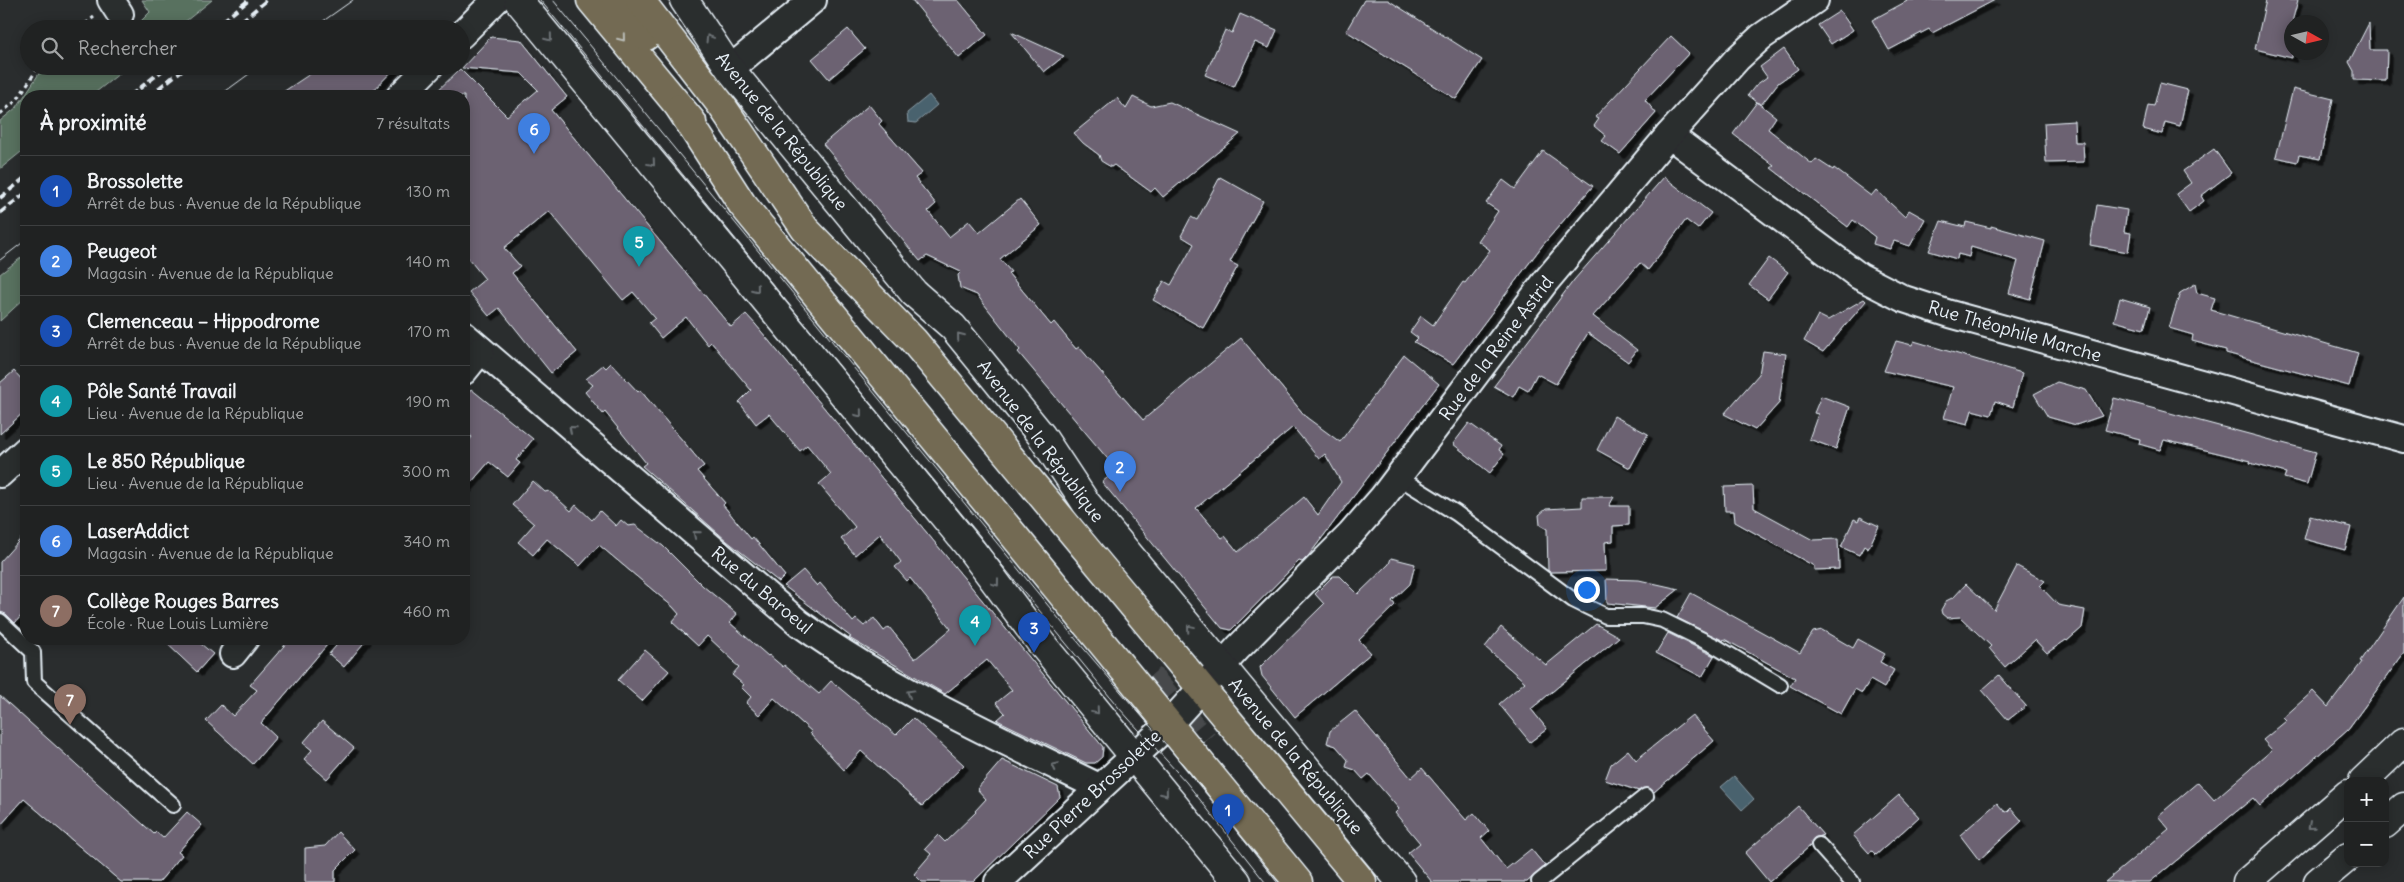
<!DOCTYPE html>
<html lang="fr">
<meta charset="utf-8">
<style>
:root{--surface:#202222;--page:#2d2f2f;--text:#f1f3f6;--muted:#a2a4a5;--line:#3d3f40;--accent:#2563eb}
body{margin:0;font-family:Delius,sans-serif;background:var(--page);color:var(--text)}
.controls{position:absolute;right:15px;bottom:15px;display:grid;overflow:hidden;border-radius:10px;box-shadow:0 2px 12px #0003}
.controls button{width:45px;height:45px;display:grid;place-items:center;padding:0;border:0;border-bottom:1px solid var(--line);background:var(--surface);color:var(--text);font:25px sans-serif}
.compass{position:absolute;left:2284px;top:15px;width:45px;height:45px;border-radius:50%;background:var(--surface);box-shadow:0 2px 12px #0003;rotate:98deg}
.you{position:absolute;left:1586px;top:589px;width:18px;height:18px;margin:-12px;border:4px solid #fff;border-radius:50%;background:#1a73e8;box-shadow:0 0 0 8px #1a73e833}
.badge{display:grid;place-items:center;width:32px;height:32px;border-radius:50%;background:var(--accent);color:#fff;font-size:16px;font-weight:700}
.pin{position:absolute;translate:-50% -41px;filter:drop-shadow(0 1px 2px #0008)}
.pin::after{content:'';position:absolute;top:26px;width:18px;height:15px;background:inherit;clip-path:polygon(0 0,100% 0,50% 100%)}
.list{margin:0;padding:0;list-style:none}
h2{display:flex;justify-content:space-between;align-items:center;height:65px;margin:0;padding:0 20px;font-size:21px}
h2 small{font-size:16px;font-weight:400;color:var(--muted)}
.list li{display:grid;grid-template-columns:32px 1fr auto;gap:15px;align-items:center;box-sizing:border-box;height:70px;padding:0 20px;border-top:1px solid var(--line)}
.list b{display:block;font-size:19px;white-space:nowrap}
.list p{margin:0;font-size:16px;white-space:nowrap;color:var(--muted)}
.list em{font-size:16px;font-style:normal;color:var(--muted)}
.icon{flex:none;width:28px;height:28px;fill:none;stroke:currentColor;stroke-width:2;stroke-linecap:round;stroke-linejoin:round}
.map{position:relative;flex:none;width:2404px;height:882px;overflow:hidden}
.search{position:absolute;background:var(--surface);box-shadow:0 2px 12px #0003;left:20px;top:20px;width:450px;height:55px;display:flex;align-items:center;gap:12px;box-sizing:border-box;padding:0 18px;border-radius:28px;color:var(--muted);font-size:19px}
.panel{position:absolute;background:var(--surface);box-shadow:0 2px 12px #0003;left:20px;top:90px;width:450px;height:555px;border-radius:20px}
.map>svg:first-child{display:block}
</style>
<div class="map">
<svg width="2404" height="882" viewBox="0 0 2404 882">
<defs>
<filter id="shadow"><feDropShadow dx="4.5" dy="4.5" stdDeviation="0" flood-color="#0009"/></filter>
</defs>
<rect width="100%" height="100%" fill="#2a2d2e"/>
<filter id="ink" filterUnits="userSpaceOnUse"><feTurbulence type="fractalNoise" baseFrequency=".02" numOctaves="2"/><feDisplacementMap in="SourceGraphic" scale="10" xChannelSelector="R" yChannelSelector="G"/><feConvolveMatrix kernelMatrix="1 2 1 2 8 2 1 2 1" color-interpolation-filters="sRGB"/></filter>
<g filter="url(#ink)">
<g fill="#59715e" stroke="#a0b1ab">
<polygon points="142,0 212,0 176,29 133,29 150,12"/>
<polygon points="44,66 129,66 91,96 26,96 26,148 0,169 0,121 17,107"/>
<polygon points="26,254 26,297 0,321 0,274"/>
</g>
<g fill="#4a626e" stroke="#899ba5">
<polygon points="929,95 937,105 916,123 908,122 907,113"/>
<polygon points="1734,776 1754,799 1742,810 1721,787"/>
</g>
<g fill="#6c6272" stroke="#e8f1f8" fill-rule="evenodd" filter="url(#shadow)">
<polygon points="912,0 958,0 987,35 959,58"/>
<polygon points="1364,0 1388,0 1482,60 1456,99 1346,31"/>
<polygon points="1909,0 1995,0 1932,33 1929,29 1889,50 1872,20"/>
<polygon points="2266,0 2298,0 2292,22 2292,58 2255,49"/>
<polygon points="1840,11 1853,30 1831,44 1818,25"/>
<polygon points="1240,14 1277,30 1269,48 1255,42 1234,87 1205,75 1225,30 1232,33"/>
<polygon points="2369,23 2370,50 2387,50 2386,81 2354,80 2354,71 2349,62"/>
<polygon points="848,29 865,49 829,79 812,59"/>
<polygon points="1011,32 1064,56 1044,72"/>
<polygon points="1671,36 1689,53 1645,100 1656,113 1620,154 1602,141 1606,136 1594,126 1599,119 1595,117"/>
<polygon points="491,37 521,40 567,97 551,110 731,327 746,314 756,325 1103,747 1102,757 1095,763 1086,763 997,720 1005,713 996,703 1012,690 987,660 945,694 849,638 851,637 784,586 803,570 817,586 820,583 853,622 856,619 864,626 874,618 884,631 889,627 915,659 951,629 910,578 907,581 895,567 901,562 880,534 855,555 841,539 855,527 819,484 831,474 807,445 800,451 769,414 756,424 739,402 751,390 711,342 708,345 686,317 661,338 649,323 655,318 633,292 623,300 549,211 504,248 520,266 512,273 577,352 551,373 499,308 489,316 469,292 485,279 464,253 464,96 432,96 460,69 507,116 538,90 521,73 462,68"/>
<polygon points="1784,49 1798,69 1778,83 1761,105 1748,95 1756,85 1767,77 1760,67"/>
<polygon points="322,66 397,66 368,96 277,96"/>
<polygon points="2160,83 2188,90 2180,126 2165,122 2162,134 2143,129 2148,105 2154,106"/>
<polygon points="2293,89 2333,99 2320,159 2299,155 2297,162 2276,157"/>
<polygon points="1133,97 1151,106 1170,102 1240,134 1163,197 1155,188 1151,192 1114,165 1111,167 1101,161 1099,155 1083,143 1074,133 1117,98 1126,109"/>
<polygon points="1757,102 1776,117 1768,129 1812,164 1816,159 1833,170 1834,168 1871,196 1876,190 1905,217 1909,210 1925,219 1910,246 1894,241 1890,249 1873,244 1875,237 1853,220 1848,227 1771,168 1774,166 1733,134"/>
<path d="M869,105L882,121L879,124L922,173L915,178L936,204L928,211L949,237L969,221L979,233L1020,199L1041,225L1000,259L1011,272L1008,273L1051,325L1054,322L1076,349L1079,347L1143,420L1241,338L1306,417L1340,442L1404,355L1439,384L1309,555L1302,562L1299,561L1231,630L1222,628L1102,482L1117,470L1018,352L1020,350L977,295L960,288L958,275L961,272L927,256L920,261L823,144ZM1293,427L1319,459L1325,454L1341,482L1318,515L1304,497L1238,552L1225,536L1222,538L1196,508Z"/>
<polygon points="2074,121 2075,142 2083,142 2084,162 2046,163 2044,123"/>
<polygon points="2214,149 2231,173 2201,196 2204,201 2189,212 2176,194 2191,183 2183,171"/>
<polygon points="1543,151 1593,186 1542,246 1453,364 1414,342 1418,338 1410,332 1421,316 1433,325 1463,282 1465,283 1478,266 1490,250 1478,241 1498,211 1486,203 1503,180 1515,189"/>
<polygon points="1220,177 1263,201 1230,262 1238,266 1203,328 1153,300 1164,281 1171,285 1194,244 1181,236 1191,217 1197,220"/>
<polygon points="1664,177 1711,213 1698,229 1686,220 1648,270 1640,263 1593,316 1637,350 1628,362 1588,333 1556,384 1537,374 1528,391 1519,386 1513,397 1494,386 1574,280"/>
<polygon points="2097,205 2127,210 2124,232 2131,233 2128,252 2090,245"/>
<polygon points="1941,221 1965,227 1966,222 1991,228 1991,226 2045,241 2030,299 2009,293 2018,261 1971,247 1969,257 1958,254 1957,259 1929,251"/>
<polygon points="1769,258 1788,272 1768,299 1749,285"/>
<polygon points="2195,284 2197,293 2215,298 2211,310 2358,353 2349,386 2226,353 2226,350 2192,341 2193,335 2169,328 2180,293"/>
<polygon points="2120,298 2150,307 2144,329 2114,321"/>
<polygon points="1864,299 1866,301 1823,352 1804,341 1818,315 1828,320"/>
<polygon points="1896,341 1912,345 1914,341 2022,373 2013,407 1995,401 1991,415 1972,410 1968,424 1944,418 1953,387 1884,371"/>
<polygon points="1763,351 1786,354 1779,403 1755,430 1724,414 1759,374"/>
<polygon points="611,363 638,392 640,390 704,466 697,471 725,503 723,505 751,539 753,537 785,576 779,582 727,541 642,466 646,463 605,412 603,414 585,392 593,385 586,379 603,365 606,368"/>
<polygon points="14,371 26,384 26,410 0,434 0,383"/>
<polygon points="2057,382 2086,390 2102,416 2076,425 2048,417 2034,394"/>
<polygon points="471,389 533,439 516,460 520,463 508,477 489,462 464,491 464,447 472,437 464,429 464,398"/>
<polygon points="1821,396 1850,407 1836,449 1809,439 1818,414 1814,413"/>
<polygon points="2114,398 2316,452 2307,484 2284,478 2286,473 2250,463 2251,461 2164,440 2160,450 2139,444 2140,439 2105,430"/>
<polygon points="1614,416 1648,434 1630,468 1597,450"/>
<polygon points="1469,423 1501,446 1499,450 1504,454 1490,473 1453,444"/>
<polygon points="533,481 545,492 549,491 571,511 576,505 592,520 600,511 616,526 621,520 628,526 635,525 663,546 703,586 737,614 730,623 768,656 769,655 783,667 784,665 819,694 831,681 896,735 913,718 964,765 922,806 861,751 844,770 810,733 812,732 774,698 759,715 746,703 751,697 741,687 744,685 732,675 739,667 733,662 734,661 707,636 698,646 672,622 679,614 673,607 599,545 580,566 547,539 533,555 518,542 534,524 512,505"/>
<polygon points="1753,486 1754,508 1813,540 1838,539 1839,569 1814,570 1814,566 1735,522 1734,511 1725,511 1724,487"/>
<polygon points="1582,497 1614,497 1609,506 1629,506 1629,525 1613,526 1613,541 1605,542 1606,571 1550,572 1548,571 1547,529 1540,525 1539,515 1546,509 1582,507"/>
<polygon points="2310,516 2351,527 2345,550 2304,539"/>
<polygon points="1860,517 1879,526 1868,549 1864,546 1859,555 1841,547 1854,519 1858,521"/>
<polygon points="26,533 26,610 15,623 6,614 0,612 0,562"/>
<polygon points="1391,558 1415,564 1410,584 1392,601 1395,605 1359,640 1371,653 1295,717 1262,676 1260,667 1324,604 1315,594 1333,576 1340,576 1358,594 1389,564"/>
<polygon points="2017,566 2045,581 2040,586 2058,605 2085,610 2082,628 2067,641 2066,640 2047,653 2035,640 2005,667 1989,648 1991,646 1960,617 1947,618 1942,614 1941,610 1946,601 1954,597 1966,584 1994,610"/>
<polygon points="1606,579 1639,580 1679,589 1655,608 1607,603"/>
<polygon points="1691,593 1800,653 1813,632 1822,630 1853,648 1858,639 1885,654 1880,662 1894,670 1884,688 1870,680 1862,693 1855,689 1841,714 1790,686 1795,678 1724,639 1723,641 1677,618"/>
<polygon points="2404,597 2404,653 2348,729 2260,806 2253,798 2150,882 2105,882 2169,829 2158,816 2198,782 2214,800 2272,750 2263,740 2286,721 2283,718 2313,691 2328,707 2362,662 2360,661"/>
<polygon points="1596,624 1619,637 1531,709 1547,729 1530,742 1499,704 1525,682 1485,647 1501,627 1546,665"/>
<polygon points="1668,633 1714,656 1702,677 1656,653"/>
<polygon points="162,639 195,639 213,654 197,672"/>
<polygon points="290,639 332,639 261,723 276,737 253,764 206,721 221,705 233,716 257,690 250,685"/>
<polygon points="342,639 367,639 344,667 329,654"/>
<polygon points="645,650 669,671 642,701 618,680"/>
<polygon points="1999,675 2026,706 2008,720 1982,690"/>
<polygon points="0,696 154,834 156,832 163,838 187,812 202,825 178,852 182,855 159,882 121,882 24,799 0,826"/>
<polygon points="1355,711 1411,778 1422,768 1466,820 1474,813 1489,831 1481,838 1506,869 1531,849 1545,866 1527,882 1432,882 1408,853 1420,843 1395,813 1399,809 1369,774 1363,779 1355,770 1346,767 1348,760 1336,746 1327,743 1330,731"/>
<polygon points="1692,715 1714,741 1654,792 1649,788 1639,791 1605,780 1611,764 1628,750 1636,760"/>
<polygon points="322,721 354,748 327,779 304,759 312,750 303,743"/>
<polygon points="1002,760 1058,787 1060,797 973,882 922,882 914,874 931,854 925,849 938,835 945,842 976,812 975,811 986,799 977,789"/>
<polygon points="1899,795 1919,817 1876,855 1872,851 1869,853 1853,835"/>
<polygon points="1997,803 2004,811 2007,812 2011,808 2022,821 1979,860 1960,835"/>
<polygon points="1798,806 1823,835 1814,838 1810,846 1769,882 1745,853"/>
<polygon points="338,832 355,850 335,870 335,882 305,882 305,848 325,846"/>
</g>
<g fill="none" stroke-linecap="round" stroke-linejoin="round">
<polyline stroke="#464a4c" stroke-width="28" stroke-dasharray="28 14" stroke-linecap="butt" points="1149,677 1204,743"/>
<defs>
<g id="service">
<polyline points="1398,477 1456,513 1573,600 1606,616 1643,616 1662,620 1715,646 1780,685"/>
<polyline points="0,621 33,652 34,682 173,805"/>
<polyline points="1819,845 1852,882"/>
<polyline points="1539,882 1646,796"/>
</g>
<g id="minor">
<polyline points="111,0 120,14"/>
<polyline points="461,35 496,0"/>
<polyline points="730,69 813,0"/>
<polyline points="400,96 430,66"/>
<polyline points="1669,135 1859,276 1904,299 1950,314 2404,439"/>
<path d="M464,335L799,623C893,690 996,737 1099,787"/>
<polyline points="464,371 481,350"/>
<polyline points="0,474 26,450"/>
<polyline points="233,654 245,639"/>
<polyline points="998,882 1168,725 1238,648 1350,535 1383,497 1546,281 1669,135 1737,59 1761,37 1815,0"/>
</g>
<g id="tertiary">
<polyline points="518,0 967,544 1041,643 1237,882"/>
<polyline points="684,0 730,69 914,293 953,327 1041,435 1086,503 1401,882"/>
</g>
<g id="secondary">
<polyline points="2363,781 2404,742"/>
<polyline points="2385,824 2404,807"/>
<polyline points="2247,882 2348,794"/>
<polyline points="2318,882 2348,857"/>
</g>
<g id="primary">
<polyline points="591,0 692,122"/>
<polyline points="616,0 646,36"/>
<polyline points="640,0 722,106 805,229 913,340 1362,882"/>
<polyline points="680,108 742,204 1298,882"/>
</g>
</defs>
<use href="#service" stroke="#e8f1f8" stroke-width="18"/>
<use href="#minor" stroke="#e8f1f8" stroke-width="30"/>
<use href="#tertiary" stroke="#e8f1f8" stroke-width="31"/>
<use href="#secondary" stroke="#e8f1f8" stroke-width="31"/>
<use href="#primary" stroke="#e8f1f8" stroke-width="31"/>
<g stroke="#e8f1f8" stroke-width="3" stroke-dasharray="4 4" stroke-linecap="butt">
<polyline points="79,29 94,17"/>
<polyline points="0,114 17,100 39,66"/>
</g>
<use href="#service" stroke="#2a2d2e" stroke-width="14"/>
<use href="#minor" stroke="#2a2d2e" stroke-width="26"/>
<use href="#tertiary" stroke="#2a2d2e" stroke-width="28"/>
<use href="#secondary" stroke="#2a2d2e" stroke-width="28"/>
<use href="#primary" stroke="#736b52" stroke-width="28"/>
<g stroke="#e8f1f8" stroke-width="1">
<polyline points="540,0 1119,708 1186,782 1265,882"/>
<polyline points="553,0 1073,636 1193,776 1277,882"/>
<polyline points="312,29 353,0"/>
<polyline points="219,96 260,66"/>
<polyline points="0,260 26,240"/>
</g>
<g stroke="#e8f1f8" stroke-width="4" stroke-dasharray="8 4" stroke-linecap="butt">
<polyline points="213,29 249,0"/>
<polyline points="232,29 267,0"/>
<polyline points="130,96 168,66"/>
<polyline points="149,96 187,66"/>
<polyline points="0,198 26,177"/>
<polyline points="0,213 26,193"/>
</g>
</g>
<defs><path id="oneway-chevron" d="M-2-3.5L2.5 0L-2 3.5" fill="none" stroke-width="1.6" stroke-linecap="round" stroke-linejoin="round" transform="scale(1.25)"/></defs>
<g stroke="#6c7275">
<use href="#oneway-chevron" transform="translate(549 38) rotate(51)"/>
<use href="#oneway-chevron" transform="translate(709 38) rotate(-121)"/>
<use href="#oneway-chevron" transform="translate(652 163) rotate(50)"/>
<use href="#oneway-chevron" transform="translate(756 289) rotate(51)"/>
<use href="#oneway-chevron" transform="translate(960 336) rotate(-129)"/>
<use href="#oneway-chevron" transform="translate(859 414) rotate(51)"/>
<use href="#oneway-chevron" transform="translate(572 429) rotate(-139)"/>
<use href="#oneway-chevron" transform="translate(696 534) rotate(-140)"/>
<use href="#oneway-chevron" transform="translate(996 583) rotate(53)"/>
<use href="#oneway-chevron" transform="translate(1190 628) rotate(-130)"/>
<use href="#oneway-chevron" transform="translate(910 693) rotate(-151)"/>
<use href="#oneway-chevron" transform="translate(1096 711) rotate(50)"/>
<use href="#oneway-chevron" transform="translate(1055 766) rotate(-154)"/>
<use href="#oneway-chevron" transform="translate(1165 793) rotate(51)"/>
<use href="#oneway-chevron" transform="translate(2311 826) rotate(139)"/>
</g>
<use stroke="#b9bbb6" href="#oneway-chevron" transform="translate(622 38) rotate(51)"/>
</g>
<g text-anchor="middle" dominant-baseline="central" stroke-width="5" stroke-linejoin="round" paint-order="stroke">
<g font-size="18" fill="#e8f1f8" stroke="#2a2d2e">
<text transform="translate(782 131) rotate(51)">Avenue de la République</text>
<text transform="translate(2015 331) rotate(16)">Rue Théophile Marche</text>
<text transform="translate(1496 348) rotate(-53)">Rue de la Reine Astrid</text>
<text transform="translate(1041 441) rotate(53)">Avenue de la République</text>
<text transform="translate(762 590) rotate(40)">Rue du Baroeul</text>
<text transform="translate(1296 756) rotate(50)">Avenue de la République</text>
<text transform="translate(1092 794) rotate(-43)">Rue Pierre Brossolette</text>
</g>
</g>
</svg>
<div class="controls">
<button>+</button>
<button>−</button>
</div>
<svg class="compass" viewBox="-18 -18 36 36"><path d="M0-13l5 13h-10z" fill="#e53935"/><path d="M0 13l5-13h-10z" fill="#a2a4a5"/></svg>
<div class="you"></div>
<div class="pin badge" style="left:1228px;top:835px;background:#1a4fb4">1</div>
<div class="pin badge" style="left:1120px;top:492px;background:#3f7fe0">2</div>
<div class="pin badge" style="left:1034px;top:653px;background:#1a4fb4">3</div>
<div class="pin badge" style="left:975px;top:646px;background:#0f9aa8">4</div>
<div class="pin badge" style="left:639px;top:267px;background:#0f9aa8">5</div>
<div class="pin badge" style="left:534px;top:154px;background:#3f7fe0">6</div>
<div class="pin badge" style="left:70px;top:725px;background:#8d6e63">7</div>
<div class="search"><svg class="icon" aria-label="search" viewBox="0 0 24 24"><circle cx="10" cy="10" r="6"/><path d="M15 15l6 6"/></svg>Rechercher</div>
<section class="panel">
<h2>À proximité<small>7 résultats</small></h2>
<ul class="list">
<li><span class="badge" style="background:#1a4fb4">1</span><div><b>Brossolette</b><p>Arrêt de bus · Avenue de la République</p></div><em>130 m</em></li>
<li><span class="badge" style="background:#3f7fe0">2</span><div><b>Peugeot</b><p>Magasin · Avenue de la République</p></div><em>140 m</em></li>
<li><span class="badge" style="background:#1a4fb4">3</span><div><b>Clemenceau – Hippodrome</b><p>Arrêt de bus · Avenue de la République</p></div><em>170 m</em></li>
<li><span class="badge" style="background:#0f9aa8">4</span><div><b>Pôle Santé Travail</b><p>Lieu · Avenue de la République</p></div><em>190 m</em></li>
<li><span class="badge" style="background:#0f9aa8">5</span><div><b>Le 850 République</b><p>Lieu · Avenue de la République</p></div><em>300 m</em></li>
<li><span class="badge" style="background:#3f7fe0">6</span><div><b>LaserAddict</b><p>Magasin · Avenue de la République</p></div><em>340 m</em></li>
<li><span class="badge" style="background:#8d6e63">7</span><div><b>Collège Rouges Barres</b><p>École · Rue Louis Lumière</p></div><em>460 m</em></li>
</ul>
</section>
</div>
